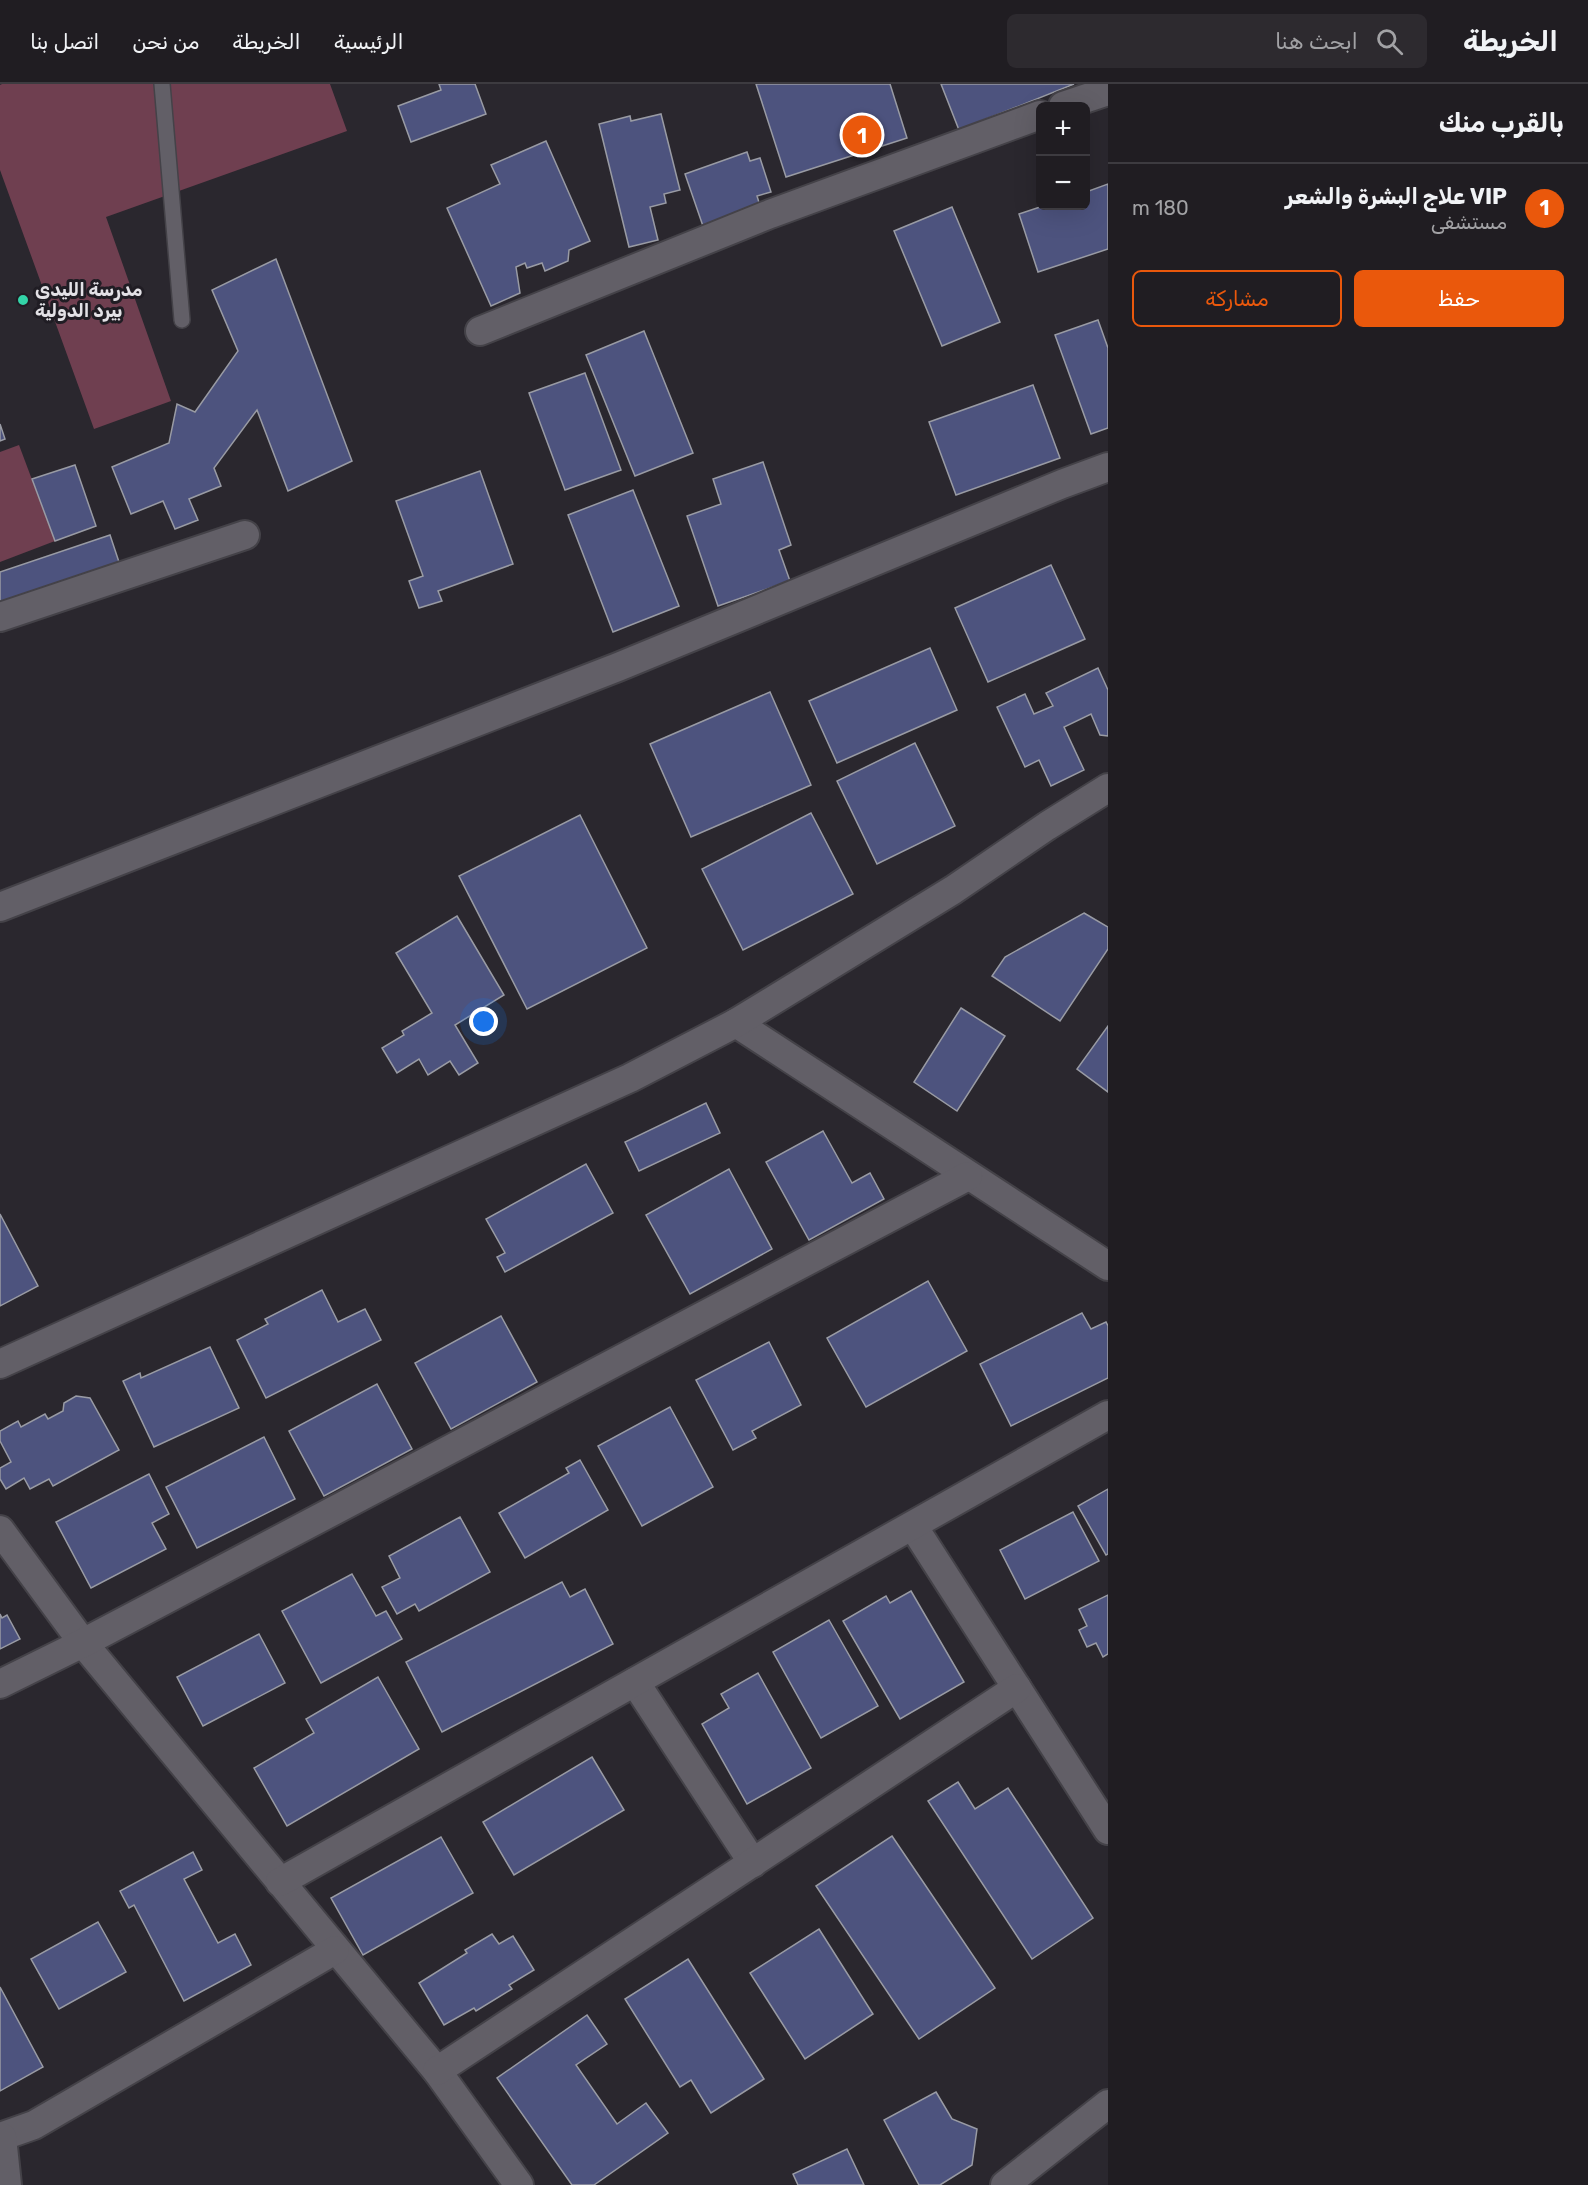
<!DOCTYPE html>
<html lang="ar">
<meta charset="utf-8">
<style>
:root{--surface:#201d22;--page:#2d2a2f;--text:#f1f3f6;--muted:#a2a2a5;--line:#3d3b40;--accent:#ea580c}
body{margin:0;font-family:Rubik,Vazirmatn,sans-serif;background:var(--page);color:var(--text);direction:rtl}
.controls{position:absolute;right:18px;top:18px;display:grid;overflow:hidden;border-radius:9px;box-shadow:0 6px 24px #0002}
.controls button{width:54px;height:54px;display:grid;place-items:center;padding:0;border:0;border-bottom:2px solid var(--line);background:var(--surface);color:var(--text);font:30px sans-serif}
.you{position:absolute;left:484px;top:938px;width:21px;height:21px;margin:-15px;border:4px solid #fff;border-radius:50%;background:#1a73e8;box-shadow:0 0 0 9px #1a73e833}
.badge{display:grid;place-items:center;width:39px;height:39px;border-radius:50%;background:var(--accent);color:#fff;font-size:20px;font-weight:700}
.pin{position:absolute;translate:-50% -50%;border:3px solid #fff;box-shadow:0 2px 6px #0006}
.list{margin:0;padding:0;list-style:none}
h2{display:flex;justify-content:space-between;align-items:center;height:78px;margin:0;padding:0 24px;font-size:26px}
h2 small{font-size:20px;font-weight:400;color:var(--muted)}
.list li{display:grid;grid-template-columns:39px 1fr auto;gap:18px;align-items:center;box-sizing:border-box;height:90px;padding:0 24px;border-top:2px solid var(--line)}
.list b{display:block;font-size:22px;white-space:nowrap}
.list p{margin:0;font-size:20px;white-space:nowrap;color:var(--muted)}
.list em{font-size:20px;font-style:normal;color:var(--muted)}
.actions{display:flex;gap:12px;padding:18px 24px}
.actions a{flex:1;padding:14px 0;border:2px solid var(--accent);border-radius:9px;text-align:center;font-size:21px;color:var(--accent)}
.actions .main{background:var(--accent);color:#fff}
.icon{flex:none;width:33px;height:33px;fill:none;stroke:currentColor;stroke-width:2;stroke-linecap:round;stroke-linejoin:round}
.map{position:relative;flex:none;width:1108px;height:2101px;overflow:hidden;direction:ltr}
header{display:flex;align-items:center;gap:36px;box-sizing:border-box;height:84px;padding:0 30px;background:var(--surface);border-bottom:2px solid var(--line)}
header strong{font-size:28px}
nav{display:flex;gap:33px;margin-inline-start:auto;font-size:21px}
.search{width:420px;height:54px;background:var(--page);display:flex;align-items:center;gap:15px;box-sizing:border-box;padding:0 21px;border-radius:9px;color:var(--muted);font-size:22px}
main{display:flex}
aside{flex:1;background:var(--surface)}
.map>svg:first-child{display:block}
</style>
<header>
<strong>الخريطة</strong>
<div class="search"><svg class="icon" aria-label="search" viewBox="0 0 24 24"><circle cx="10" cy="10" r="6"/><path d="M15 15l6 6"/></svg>ابحث هنا</div>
<nav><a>الرئيسية</a><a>الخريطة</a><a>من نحن</a><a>اتصل بنا</a></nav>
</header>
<main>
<aside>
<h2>بالقرب منك<small></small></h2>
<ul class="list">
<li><span class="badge">1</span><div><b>VIP علاج البشرة والشعر</b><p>مستشفى</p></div><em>180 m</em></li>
</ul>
<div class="actions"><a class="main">حفظ</a><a>مشاركة</a></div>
</aside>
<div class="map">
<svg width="1108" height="2101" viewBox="0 0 1108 2101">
<rect width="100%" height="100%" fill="#2a272e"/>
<g fill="#6f3f50">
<polygon points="2,0 330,0 347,47 106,133 171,317 94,345 0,86 0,1"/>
<polygon points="19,361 55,457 0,478 0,368"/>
</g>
<g fill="#4d537e" stroke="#999ba4" stroke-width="1.5">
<polygon points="439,0 475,0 486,30 411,58 398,22 441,6"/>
<polygon points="756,0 890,0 907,54 786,93"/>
<polygon points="941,0 1074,0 959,46"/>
<polygon points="661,30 680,106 664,110 666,119 650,123 658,156 629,163 599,40 630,32 631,37"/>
<polygon points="546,57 590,157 569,166 568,177 545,187 542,179 527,184 525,179 516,183 520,209 491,222 447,124 500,100 491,81"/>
<polygon points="747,68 750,77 760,74 771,108 757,112 761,125 704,145 685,90"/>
<polygon points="1108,100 1108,165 1038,188 1019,130 1043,122 1086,122 1086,108"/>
<polygon points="952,123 1000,238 942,262 894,147"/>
<polygon points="276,175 352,377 288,407 257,326 214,384 221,402 189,415 198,436 175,445 163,417 131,430 112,383 169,359 177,320 195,328 238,267 212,206"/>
<polygon points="1098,236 1108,264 1108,344 1091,350 1055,251"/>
<polygon points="644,247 693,369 635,392 586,271"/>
<polygon points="585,289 621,386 565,406 529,309"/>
<polygon points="1033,301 1060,374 956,411 929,338"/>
<polygon points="0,340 5,355 0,357"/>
<polygon points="763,378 791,461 779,466 790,497 718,522 687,432 721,420 713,395"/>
<polygon points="75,381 96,442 55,457 32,395"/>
<polygon points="480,387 513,480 438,507 442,517 419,524 409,497 423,492 396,417"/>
<polygon points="633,406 679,522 613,548 568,431"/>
<polygon points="110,451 123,490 0,533 0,488"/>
<polygon points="1051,481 1085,555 988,598 955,524"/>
<polygon points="930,564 957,626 837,679 809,617"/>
<polygon points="1098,584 1108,606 1108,652 1100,651 1091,630 1064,643 1084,686 1051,702 1039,676 1025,683 997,623 1025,610 1034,630 1053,622 1046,609"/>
<polygon points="770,608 811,701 691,753 650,660"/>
<polygon points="915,659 955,742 877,780 837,697"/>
<polygon points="811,729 853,810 743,866 702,785"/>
<polygon points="580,731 647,864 527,925 459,792"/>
<polygon points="1084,829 1108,843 1108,865 1060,937 992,892 1005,873"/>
<polygon points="457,832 504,911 455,941 478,979 459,991 450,977 428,991 419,975 397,989 382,964 404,951 402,947 432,929 396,869"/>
<polygon points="961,924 1005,952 957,1027 914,998"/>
<polygon points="1108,942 1108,1008 1077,985"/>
<polygon points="706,1019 720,1049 639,1087 625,1058"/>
<polygon points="823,1047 852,1099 870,1089 884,1115 809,1156 766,1078"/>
<polygon points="586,1080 613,1129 505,1188 497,1173 505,1169 486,1135"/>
<polygon points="729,1085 772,1165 690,1210 646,1131"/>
<polygon points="0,1130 38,1202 0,1222"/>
<polygon points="928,1197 967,1267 866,1323 827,1254"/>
<polygon points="322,1206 338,1238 365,1225 381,1256 266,1314 237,1256 268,1240 265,1235"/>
<polygon points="1082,1229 1091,1245 1106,1238 1108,1242 1108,1294 1011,1342 980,1280"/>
<polygon points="501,1232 537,1298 451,1345 415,1279"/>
<polygon points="769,1258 801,1321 752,1347 756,1354 733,1366 696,1296"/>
<polygon points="210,1263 239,1324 154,1363 123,1297 140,1289 141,1294"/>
<polygon points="377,1300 412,1365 324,1412 289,1347"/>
<polygon points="76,1312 90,1314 119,1366 53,1402 49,1395 30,1405 24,1394 6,1405 0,1395 0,1384 11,1378 0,1357 0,1347 18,1337 21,1343 45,1330 48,1335 63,1327 64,1319"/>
<polygon points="670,1323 713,1403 642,1442 598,1362"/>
<polygon points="264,1353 295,1415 197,1464 166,1403"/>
<polygon points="580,1376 608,1426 525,1474 499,1429 569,1389 566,1384"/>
<polygon points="149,1390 169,1430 152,1439 166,1465 91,1504 56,1438"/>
<polygon points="1108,1405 1108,1470 1106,1471 1078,1422"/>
<polygon points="1073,1428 1099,1477 1025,1515 1000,1466"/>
<polygon points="460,1433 490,1488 419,1527 415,1520 397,1530 382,1503 400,1494 389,1472"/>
<polygon points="352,1490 376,1532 386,1527 402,1555 321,1599 282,1527"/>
<polygon points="562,1498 570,1513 585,1505 613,1560 442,1648 406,1578"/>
<polygon points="911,1507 964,1598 900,1635 843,1537 886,1512 890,1519"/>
<polygon points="1108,1511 1108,1570 1103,1573 1096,1559 1087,1563 1079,1546 1087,1542 1079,1525"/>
<polygon points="0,1530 2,1534 7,1531 20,1555 0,1565"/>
<polygon points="829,1536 878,1622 821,1654 773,1568"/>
<polygon points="259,1550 285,1599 203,1642 177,1593"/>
<polygon points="758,1589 811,1684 747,1720 702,1640 729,1624 721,1610"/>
<polygon points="378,1593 419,1665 287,1742 254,1684 314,1649 306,1635"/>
<polygon points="592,1673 624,1726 514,1791 483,1738"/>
<polygon points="958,1698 975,1725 1008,1704 1093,1834 1032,1875 928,1717"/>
<polygon points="892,1752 995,1904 919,1955 816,1802"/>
<polygon points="441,1753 473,1809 363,1871 331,1814"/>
<polygon points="193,1768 202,1786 184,1795 218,1859 235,1850 251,1881 184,1917 134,1821 129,1824 120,1807"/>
<polygon points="98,1838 126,1888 59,1925 31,1875"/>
<polygon points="819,1845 873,1930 805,1975 750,1889"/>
<polygon points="492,1850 499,1860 513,1852 534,1886 509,1901 512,1905 476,1927 474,1924 444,1941 419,1899 467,1869 465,1866"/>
<polygon points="688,1875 764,1995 711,2029 691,1996 680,2003 625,1915"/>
<polygon points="0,1903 43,1983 0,2007"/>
<polygon points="587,1931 607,1960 576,1981 617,2040 646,2019 668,2049 594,2101 572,2101 497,1994"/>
<polygon points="936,2008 952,2035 977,2045 972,2081 940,2101 919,2101 884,2036"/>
<polygon points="847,2065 864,2101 798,2101 793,2090"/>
</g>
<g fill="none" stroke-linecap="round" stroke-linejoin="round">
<defs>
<polyline id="lane" points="162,0 182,236"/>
<g id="street">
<polyline points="1063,22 1108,7"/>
<polyline points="480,247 770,130 1040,31"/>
<polyline points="0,533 245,451"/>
<polyline points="0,823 618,583 1062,400 1108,383"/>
<polyline points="736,939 1108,1182"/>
<polyline points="0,1280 630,994 736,939 953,806 1047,742 1108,704"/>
<polyline points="913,1442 1108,1746"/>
<polyline points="0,1446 83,1559 437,1987 519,2101"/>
<polyline points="635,1598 753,1779"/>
<polyline points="0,1600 83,1559 968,1092"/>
<polyline points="280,1798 1108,1331"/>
<polyline points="437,1987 1017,1604"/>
<polyline points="0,2053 34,2041 335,1866"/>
<polyline points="2,2053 7,2101"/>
<polyline points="1005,2101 1108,2020"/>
</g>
</defs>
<use href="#lane" stroke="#444248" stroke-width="18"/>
<use href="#street" stroke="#444248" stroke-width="32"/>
<use href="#lane" stroke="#625f67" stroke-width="15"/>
<use href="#street" stroke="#625f67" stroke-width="28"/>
</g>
<circle fill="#33d4a8" stroke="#201d24" stroke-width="2" cx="23" cy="216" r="6"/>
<g text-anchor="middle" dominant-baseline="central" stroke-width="6" stroke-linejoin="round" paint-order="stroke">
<g font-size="18" font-weight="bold" fill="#e3e1e6" stroke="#201d24" text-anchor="start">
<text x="35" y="206">مدرسة الليدي<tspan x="35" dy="21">بيرد الدولية</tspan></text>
</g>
</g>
</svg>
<div class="controls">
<button>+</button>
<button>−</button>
</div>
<div class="you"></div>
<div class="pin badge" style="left:862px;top:51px">1</div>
</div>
</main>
